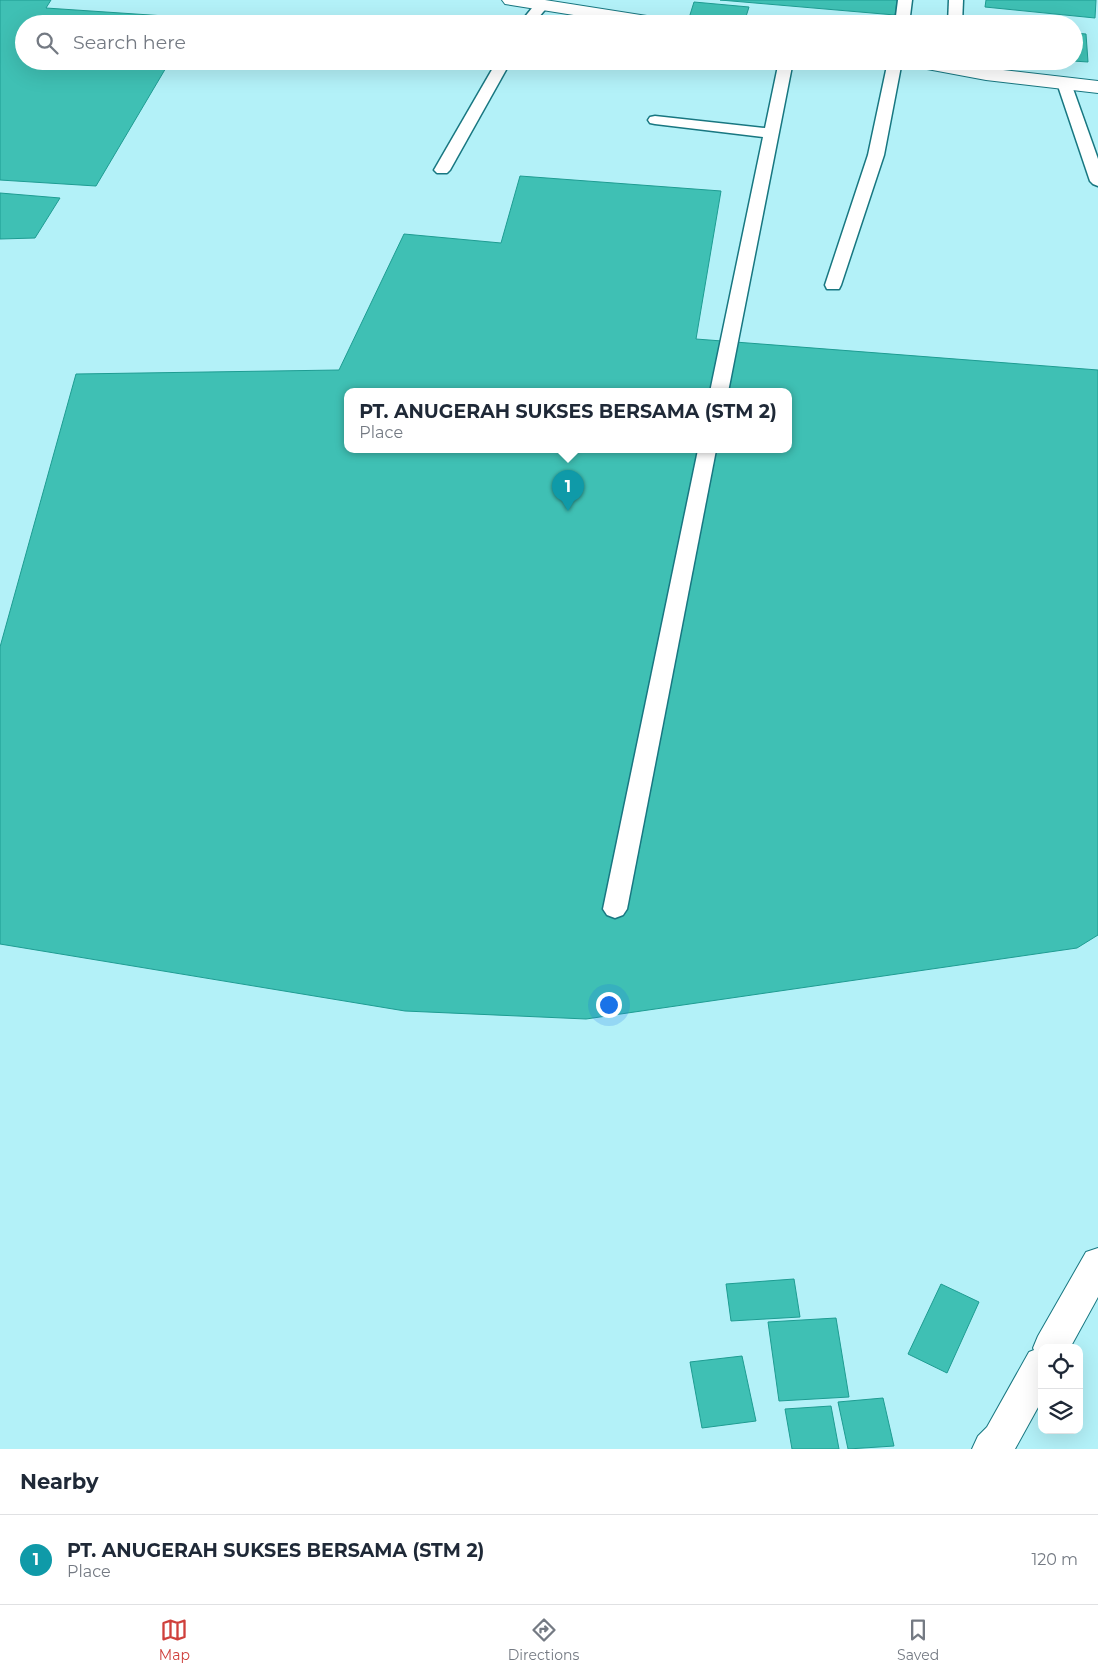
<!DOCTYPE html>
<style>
:root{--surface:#fff;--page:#f6f6f7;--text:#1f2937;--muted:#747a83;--line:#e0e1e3;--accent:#cf403c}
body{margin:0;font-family:Montserrat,sans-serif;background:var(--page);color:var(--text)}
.controls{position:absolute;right:15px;bottom:15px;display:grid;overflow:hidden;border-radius:10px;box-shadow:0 5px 20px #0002}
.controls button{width:45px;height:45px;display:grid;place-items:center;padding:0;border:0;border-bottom:1px solid var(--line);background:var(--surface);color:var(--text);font:25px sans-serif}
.you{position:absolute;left:608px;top:1004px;width:18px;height:18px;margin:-12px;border:4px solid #fff;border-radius:50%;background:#1a73e8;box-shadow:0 0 0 8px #1a73e833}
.badge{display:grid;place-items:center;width:32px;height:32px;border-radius:50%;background:var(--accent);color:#fff;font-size:16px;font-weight:700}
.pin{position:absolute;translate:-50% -41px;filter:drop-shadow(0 1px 2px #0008)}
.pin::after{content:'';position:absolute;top:26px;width:18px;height:15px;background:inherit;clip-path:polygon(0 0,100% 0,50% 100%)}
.popup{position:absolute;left:344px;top:388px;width:448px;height:65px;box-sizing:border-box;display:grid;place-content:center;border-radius:10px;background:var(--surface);filter:drop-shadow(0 1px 4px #0005);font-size:16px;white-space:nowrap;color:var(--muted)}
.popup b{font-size:19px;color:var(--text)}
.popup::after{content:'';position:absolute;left:50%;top:100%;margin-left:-10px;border:10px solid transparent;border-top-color:var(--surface)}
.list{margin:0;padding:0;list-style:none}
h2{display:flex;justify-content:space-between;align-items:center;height:65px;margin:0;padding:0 20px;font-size:21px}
h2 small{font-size:16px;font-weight:400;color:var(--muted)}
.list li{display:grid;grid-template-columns:32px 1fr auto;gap:15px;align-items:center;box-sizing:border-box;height:90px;padding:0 20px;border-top:1px solid var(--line)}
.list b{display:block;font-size:19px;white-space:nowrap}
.list p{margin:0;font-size:16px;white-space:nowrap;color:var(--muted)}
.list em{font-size:16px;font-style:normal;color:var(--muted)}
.icon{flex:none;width:28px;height:28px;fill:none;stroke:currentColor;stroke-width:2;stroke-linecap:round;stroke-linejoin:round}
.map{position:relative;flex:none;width:1098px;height:1449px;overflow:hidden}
.search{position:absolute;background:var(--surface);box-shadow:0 5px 20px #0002;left:15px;right:15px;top:15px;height:55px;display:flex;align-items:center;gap:12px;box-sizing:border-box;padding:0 18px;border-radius:28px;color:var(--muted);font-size:19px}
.sheet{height:155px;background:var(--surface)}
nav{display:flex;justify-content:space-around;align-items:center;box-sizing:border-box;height:70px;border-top:1px solid var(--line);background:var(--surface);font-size:14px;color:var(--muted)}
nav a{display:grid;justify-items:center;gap:2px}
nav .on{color:var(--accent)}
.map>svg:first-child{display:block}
</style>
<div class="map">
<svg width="1098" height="1449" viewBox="0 0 1098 1449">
<rect width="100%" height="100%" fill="#b3f1f8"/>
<g fill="#3fc0b4" stroke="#1e9c92" fill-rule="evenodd">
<polygon points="0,0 51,0 46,8 195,18 192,24 24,24 24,61 170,61 96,186 0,180"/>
<polygon points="720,0 897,0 895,15"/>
<polygon points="986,0 1096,0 1095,18 985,7"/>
<polygon points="694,2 749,7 744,23 689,18"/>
<polygon points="1074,33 1086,34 1088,62 1073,61 1074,61"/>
<path d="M520,176L721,191L696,339L1098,370V935L1077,948L586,1019L405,1011L0,944V647L76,374L339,370L404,234L501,243ZM348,392H788V450H348Z"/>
<polygon points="0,193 60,198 35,238 0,239"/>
<polygon points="794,1279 800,1317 731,1321 726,1284"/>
<polygon points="941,1284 979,1302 947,1373 908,1354"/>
<polygon points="836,1318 849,1397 779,1401 768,1322"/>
<polygon points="742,1356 756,1421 702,1428 690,1362"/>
<polygon points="883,1398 894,1446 848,1449 838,1402"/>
<polygon points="831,1406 839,1449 792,1449 785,1409"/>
</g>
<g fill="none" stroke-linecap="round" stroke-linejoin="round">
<defs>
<g id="lane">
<polygon points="898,0 912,0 909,24 895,24"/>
<polygon points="949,0 963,0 962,24 948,24"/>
<polygon points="542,1 549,5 533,24 519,24 537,2"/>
<polygon points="497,61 511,61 450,170 447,173 437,173 434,170"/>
<polygon points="779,61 793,61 728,392 710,392 763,137 655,124 650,123 648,120 650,117 655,116 765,128"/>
<polygon points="888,61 902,61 884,155 841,285 839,289 827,289 825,285 868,155"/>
<polygon points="1064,79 1069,80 1071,83 1098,159 1098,186 1093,184 1090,181 1057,83 1059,80"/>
<polygon points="698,450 716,450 627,909 623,915 615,918 607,915 603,909"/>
</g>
<polygon id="street" points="1098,1248 1098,1297 1070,1348 1042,1348 1042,1400 1015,1449 972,1449 978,1436 987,1427 1029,1352 1034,1350 1033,1348 1038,1336 1086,1252"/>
<g id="primary">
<polygon points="502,0 545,0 666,19 672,20 675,24 630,24 511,5 505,4"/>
<polygon points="902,61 944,61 986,68 1098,81 1098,93 986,80 911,66 905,65"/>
</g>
</defs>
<use href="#lane" stroke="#187781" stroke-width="3"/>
<use href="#street" stroke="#187781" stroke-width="2"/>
<use href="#primary" stroke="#187781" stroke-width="2"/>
<use href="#lane" fill="#fff" fill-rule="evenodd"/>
<use href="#street" fill="#fff" fill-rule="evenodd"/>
<use href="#primary" fill="#fff" fill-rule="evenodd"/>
</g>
</svg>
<div class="controls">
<button><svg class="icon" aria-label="locate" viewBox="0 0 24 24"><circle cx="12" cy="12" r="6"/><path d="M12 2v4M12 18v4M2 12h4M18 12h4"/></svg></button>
<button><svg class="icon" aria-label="layers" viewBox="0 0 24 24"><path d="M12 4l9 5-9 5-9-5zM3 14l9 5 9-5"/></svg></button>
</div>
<div class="you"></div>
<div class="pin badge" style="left:568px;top:511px;background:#0f9aa8">1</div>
<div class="popup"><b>PT. ANUGERAH SUKSES BERSAMA (STM 2)</b>Place</div>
<div class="search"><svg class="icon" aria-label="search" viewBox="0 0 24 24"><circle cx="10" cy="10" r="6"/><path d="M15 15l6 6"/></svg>Search here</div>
</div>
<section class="sheet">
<h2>Nearby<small></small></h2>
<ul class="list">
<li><span class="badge" style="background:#0f9aa8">1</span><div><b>PT. ANUGERAH SUKSES BERSAMA (STM 2)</b><p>Place</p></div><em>120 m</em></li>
</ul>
</section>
<nav>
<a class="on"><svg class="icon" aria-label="map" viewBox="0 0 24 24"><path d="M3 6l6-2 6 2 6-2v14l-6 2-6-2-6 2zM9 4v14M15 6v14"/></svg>Map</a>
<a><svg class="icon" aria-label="directions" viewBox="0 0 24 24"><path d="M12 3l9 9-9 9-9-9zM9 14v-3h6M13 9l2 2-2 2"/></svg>Directions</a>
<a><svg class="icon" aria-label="saved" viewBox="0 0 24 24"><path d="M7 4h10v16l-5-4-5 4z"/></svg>Saved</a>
</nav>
